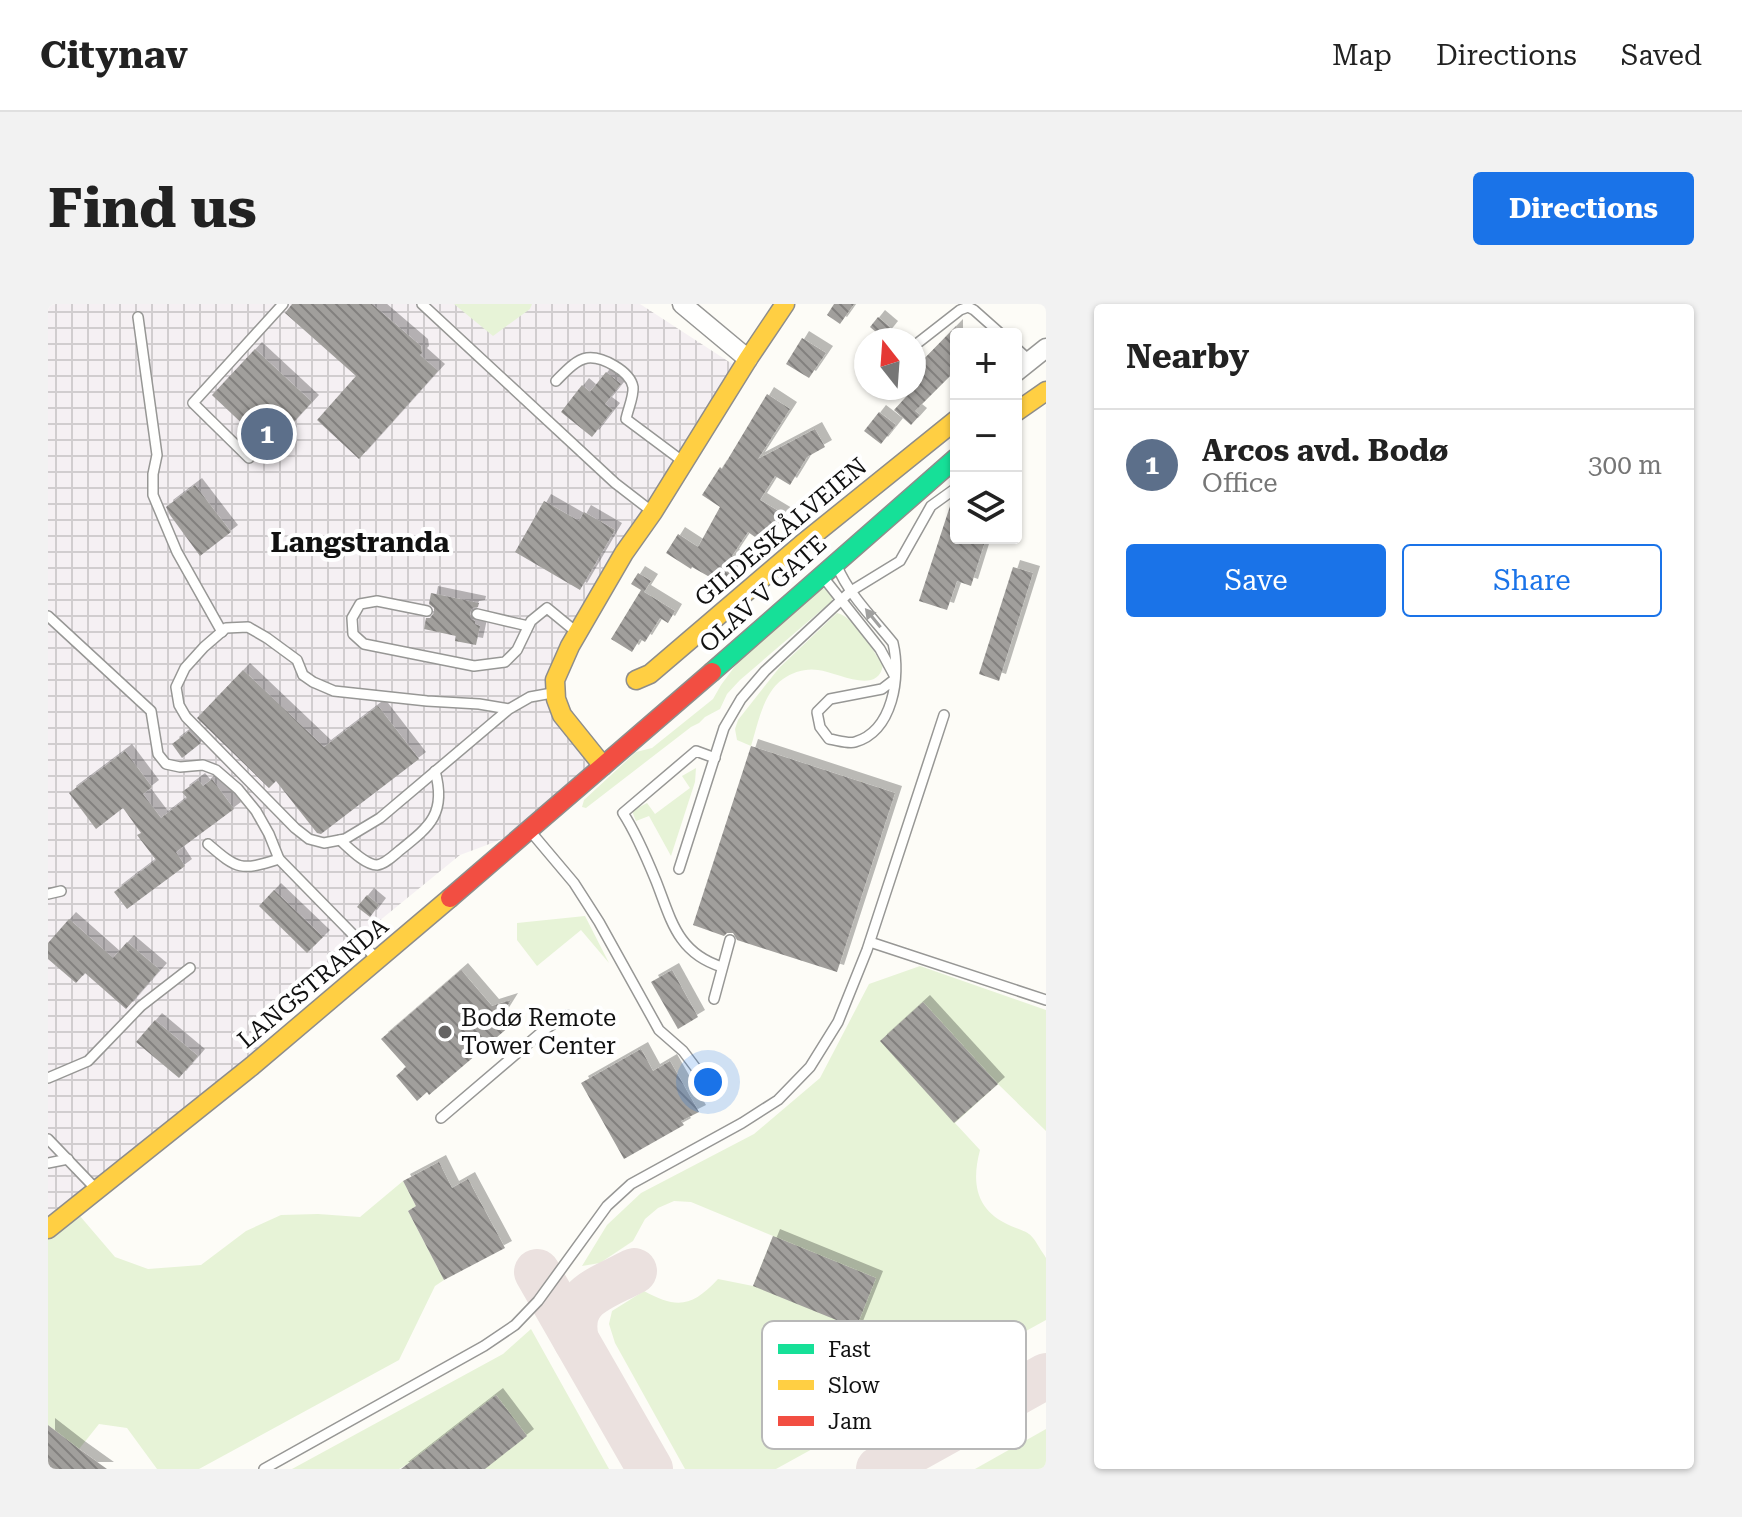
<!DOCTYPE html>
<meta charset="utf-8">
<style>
:root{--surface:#fff;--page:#f2f2f2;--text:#222;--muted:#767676;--line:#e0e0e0;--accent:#1a73e8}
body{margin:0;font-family:"Roboto Serif",serif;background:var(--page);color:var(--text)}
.controls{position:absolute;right:24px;top:24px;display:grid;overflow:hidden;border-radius:8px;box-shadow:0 2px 6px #0004}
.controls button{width:72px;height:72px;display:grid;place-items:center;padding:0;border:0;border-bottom:2px solid var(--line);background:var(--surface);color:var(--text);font:40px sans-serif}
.compass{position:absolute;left:806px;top:24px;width:72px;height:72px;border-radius:50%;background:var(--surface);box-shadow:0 2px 6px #0004;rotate:343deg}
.you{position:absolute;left:660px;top:778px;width:28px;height:28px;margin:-20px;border:6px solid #fff;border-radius:50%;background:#1a73e8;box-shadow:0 0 0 12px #1a73e833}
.badge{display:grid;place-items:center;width:52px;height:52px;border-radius:50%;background:var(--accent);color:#fff;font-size:26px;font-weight:700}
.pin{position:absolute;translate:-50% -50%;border:4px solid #fff;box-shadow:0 2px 8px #0006}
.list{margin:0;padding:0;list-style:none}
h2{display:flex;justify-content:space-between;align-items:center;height:104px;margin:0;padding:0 32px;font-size:34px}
h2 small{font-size:26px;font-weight:400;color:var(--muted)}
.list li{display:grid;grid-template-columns:52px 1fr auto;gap:24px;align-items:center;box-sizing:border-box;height:112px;padding:0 32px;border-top:2px solid var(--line)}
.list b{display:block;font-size:30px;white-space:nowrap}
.list p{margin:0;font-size:26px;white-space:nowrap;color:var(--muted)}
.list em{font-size:26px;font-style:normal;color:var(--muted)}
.actions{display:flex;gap:16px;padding:24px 32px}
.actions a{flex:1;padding:18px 0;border:2px solid var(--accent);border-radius:8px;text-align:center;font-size:28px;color:var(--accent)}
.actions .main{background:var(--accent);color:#fff}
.icon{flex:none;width:44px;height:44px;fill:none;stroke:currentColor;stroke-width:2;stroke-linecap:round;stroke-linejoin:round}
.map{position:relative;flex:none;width:998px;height:1165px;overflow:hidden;border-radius:8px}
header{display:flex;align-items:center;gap:48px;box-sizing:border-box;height:112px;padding:0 40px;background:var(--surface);border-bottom:2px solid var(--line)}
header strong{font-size:38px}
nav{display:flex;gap:44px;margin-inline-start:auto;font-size:28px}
.intro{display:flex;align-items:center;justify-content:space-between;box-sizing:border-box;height:192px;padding:0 48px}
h1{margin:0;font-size:56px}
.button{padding:20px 36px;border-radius:8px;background:var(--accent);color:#fff;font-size:28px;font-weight:700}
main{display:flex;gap:48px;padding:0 48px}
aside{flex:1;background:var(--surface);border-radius:8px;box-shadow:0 2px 6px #0004}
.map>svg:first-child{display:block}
</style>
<header>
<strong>Citynav</strong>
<nav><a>Map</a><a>Directions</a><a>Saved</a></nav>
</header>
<div class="intro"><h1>Find us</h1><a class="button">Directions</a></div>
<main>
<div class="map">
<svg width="998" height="1165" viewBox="0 0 998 1165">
<defs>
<pattern id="industrial-grid" width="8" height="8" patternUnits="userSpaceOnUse" patternTransform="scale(2)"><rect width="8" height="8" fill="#f5f0f3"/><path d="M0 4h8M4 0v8" fill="none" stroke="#d1cdcf"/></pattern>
<pattern id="building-back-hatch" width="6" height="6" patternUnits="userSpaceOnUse" patternTransform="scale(2)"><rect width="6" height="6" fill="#a19f9c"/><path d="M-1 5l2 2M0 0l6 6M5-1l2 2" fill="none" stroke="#82807e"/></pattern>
<filter id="shadow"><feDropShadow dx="7" dy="-7" stdDeviation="0" flood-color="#0004"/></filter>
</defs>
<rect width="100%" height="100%" fill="#fdfcf7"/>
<polygon fill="url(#industrial-grid)" points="0,0 592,0 689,63 507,376 555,462 481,525 412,551 303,640 227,708 204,762 0,911"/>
<g fill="#e7f3d7">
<polygon points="406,0 484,0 482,5 445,32"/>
<polygon points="773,284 780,286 784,292 784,297 692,376 679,390 672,405 657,413 651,419 643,423 538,504 534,503 536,496 588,448 604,444 665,395 673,381 690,358"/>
<path d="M789,309C807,313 824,346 835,361C830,392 789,368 770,366C758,364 745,368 735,375C715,389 710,420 703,442L689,436L687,425L690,416L731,364Z"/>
<polygon points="648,464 647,478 623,552 601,512 588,517 584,507 599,499 607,510 642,484 634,472"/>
<polygon points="537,612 561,659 533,626 489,662 469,636 469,619"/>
<path d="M872,662L998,706V827L950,780L907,819L932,846C923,880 928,907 963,922C979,929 982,927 991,943C993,947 996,950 998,954C998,964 998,1002 998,1016L728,1165H637L567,1039L561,1020L564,1007L596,987C629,1005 644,1003 670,975L705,982L725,932L643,898L626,897L610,904L597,915L585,937L552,959L534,962L559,921L593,889L706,830L772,774L821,680Z"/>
<polygon points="355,877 368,902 360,907 396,976 387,982 351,1056 151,1165 109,1165 79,1124 51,1120 31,1145 0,1121 0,925 26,905 67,953 100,965 153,961 198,927 233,911 270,910 312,913"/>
<polygon points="483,1025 561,1165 361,1165 358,1161 351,1165 244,1165 455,1050"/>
<polygon points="998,1125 998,1165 927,1165"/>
</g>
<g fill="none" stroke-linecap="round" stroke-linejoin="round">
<g stroke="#ebe1df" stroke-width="46">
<polyline points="489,968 602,1165"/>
<path d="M528,1036C518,992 553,985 586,967"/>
<polyline points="831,1165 998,1072"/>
</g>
</g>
<g fill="url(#building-back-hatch)" filter="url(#shadow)">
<polygon points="244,0 324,0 373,42 374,49 372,51 390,67 311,155 269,116 308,72 237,9"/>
<polygon points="786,0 806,0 792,20 779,11"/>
<polygon points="830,13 843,24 835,34 822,23"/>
<polygon points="908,22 908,66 867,107 872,111 863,121 846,106 866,84 866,70 873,62 871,60"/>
<polygon points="754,34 778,49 761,74 738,60"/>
<polygon points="207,45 264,98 221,145 164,91"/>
<polygon points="558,68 573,80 557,100 565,106 544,133 513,108 534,81 542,88"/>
<polygon points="719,90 742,105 710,155 767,125 777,143 759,153 742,181 727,172 712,196 737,211 730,223 725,220 714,238 700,228 684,252 691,256 680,274 679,273 674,280 644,263 643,265 618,249 630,230 650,243 672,203 654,191 672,163 674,165"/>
<polygon points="831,108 848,121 833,140 816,127"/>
<polygon points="147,181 183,228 152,252 122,211 118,203"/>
<polygon points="908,193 908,234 938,234 923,282 909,277 899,306 871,297 904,196"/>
<polygon points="496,197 531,217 536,208 567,226 532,286 467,248"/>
<polygon points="965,263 985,269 951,377 931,370"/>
<polygon points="590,269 603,277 596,288 627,307 620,319 612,314 597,338 592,335 584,348 563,335 593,286 583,280"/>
<polygon points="383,289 431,299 430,303 424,304 422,309 423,315 427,317 427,320 432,322 428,341 407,337 408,332 376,325 378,314 382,314 386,309 386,304 381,300"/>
<polygon points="195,366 276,443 330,402 371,455 273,530 269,529 228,477 221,484 149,414"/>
<polygon points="141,427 153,439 134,454 124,440"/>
<polygon points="703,442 847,489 789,668 689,636 685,629 679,629 676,632 645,621"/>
<polygon points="77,447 104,483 95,490 113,514 139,494 134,488 150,476 155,482 164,475 186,505 128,548 137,562 79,605 66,588 108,556 89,531 93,529 75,504 48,525 21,489"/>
<polygon points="226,586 275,633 259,649 211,602"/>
<polygon points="319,591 331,601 322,613 309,603"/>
<polygon points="21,615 65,654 79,638 112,666 78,705 37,669 28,679 0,655 0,639"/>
<polygon points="413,666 444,702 463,696 453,712 462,722 381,791 379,788 369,797 348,772 358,763 333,735"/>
<polygon points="624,666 650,713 630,725 603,678"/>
<polygon points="875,698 950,780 906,819 832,737"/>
<polygon points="107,716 150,752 131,774 88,738"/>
<polygon points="593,745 605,767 622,757 651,808 633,817 636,821 576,855 533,779"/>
<polygon points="391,858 404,884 420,875 457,944 396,976 360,907 368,902 355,877"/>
<polygon points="725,932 828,974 808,1024 705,982"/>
<polygon points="448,1091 479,1132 437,1165 353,1165"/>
<polygon points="0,1121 31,1145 59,1165 0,1165"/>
</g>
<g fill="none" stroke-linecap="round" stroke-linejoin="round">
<defs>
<g id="lane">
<polyline points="374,0 567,179 602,206"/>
<polyline points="90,13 109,151 105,170 105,191 129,248 174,328"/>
<polyline points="871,38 912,6 920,3 926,6 953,30"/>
<polyline points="968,44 982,57"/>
<path d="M508,77C516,69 527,56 539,54C554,52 582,67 585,83C586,92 580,105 578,115L633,156"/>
<polyline points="201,154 145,99 235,0"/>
<path d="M789,262C801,291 826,315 845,339C853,373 845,427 807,438C800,440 789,436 781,435L772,423L769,408L782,395L834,385L847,375"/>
<polyline points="775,273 832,345 846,371"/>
<polyline points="379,307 329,297 312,300 304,314 305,330 316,340 426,362 457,358 469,346 483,317 499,304 527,327"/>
<polyline points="429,310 480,322"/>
<polyline points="0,312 103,407 110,450 118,460 132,463 155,461 168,466 190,485 208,507 221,530 231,555 327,653"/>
<polyline points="461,405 332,514 297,535 276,539 261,535 247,524 138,413 131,401 128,383 137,364 156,343 178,324 200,323 219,334 249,356 255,371 265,378 286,387 379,397 431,400 461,405 482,393 504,389"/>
<path d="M667,454L648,447L575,509C588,529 599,555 608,577C623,615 629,649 674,663"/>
<polyline points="483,528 526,579 551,618 611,726 635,747 665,787"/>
<path d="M292,536C301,544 317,561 329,561C337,560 345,552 351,547C381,523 399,510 387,467"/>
<path d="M160,540C190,566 193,567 231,555"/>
<polyline points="631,565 676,424 693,395 717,367 803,287 852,257 883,202 908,184"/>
<polyline points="0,590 13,587"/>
<polyline points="822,638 998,696"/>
<polyline points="666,695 682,636"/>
<polyline points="0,774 40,757 93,702 142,664"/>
<polyline points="393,814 496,726 519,711"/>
<polyline points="0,835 47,884"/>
<polyline points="0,859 20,855"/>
<polyline points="216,1165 436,1042 467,1021 490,997 559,902 583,880 694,819 730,796 762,763 790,718 819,646 896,411"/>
</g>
<g id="street">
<polyline points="634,0 700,55"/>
<polyline points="968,68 998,44"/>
</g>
<polyline id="fast" points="664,368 908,154"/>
<g id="slow">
<polyline points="968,108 998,87"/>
<polyline points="588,376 602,370 753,241 908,116"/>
<polyline points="555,462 514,411 508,395 507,376 522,342 576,249 605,208 700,55 737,0"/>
<polyline points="0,925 204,762 402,594"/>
</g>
<polyline id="jam" points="402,594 664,368"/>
</defs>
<use href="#lane" stroke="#979795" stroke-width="12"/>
<use href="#street" stroke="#979795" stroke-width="21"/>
<use href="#fast" stroke="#8e8d8b" stroke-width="21"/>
<use href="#slow" stroke="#8e8d8b" stroke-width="21"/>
<use href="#jam" stroke="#8e8d8b" stroke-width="21"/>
<use href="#lane" stroke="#fffffe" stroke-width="9"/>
<use href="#street" stroke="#fffffe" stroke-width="18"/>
<use href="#fast" stroke="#16e098" stroke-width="18"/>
<use href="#slow" stroke="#ffcf43" stroke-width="18"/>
<use href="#jam" stroke="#f24e42" stroke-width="18"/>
</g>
<defs><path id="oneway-solid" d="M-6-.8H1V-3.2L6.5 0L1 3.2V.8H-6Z" transform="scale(2)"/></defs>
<use fill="#a0a09f" href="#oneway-solid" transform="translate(825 314) rotate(-129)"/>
<circle fill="#646362" stroke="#fff" stroke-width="3" cx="397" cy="728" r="8"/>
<g text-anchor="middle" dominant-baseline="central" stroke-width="8" stroke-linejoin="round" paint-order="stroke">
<g font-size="24" fill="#111" stroke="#fff">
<text transform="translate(733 228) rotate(-40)">GILDESKÅLVEIEN</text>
<text transform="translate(715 290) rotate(-42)">OLAV V GATE</text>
<text transform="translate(265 679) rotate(-40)">LANGSTRANDA</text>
</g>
<g font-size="24" fill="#111" stroke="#fff" text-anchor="start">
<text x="413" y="714">Bodø Remote<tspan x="413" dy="28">Tower Center</tspan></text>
</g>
<g font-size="28" font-weight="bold" fill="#111" stroke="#fff">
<text x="312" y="238">Langstranda</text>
</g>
</g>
<rect x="714" y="1017" width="264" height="128" rx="12" fill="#fff" stroke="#b8b8b8" stroke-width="2"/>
<rect x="730" y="1040" width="36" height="10" fill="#16e098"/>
<rect x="730" y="1076" width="36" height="10" fill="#ffcf43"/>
<rect x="730" y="1112" width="36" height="10" fill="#f24e42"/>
<g font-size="22" fill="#111">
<text x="780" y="1053">Fast</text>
<text x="780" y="1089">Slow</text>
<text x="780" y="1125">Jam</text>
</g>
</svg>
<div class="controls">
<button>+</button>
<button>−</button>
<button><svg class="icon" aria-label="layers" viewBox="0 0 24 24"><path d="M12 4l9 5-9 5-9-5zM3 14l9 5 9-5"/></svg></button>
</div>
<svg class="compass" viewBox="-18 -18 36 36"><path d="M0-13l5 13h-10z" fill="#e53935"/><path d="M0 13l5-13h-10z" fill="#767676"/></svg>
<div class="you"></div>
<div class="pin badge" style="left:219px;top:130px;background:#5c6f8a">1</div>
</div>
<aside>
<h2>Nearby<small></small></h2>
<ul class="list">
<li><span class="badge" style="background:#5c6f8a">1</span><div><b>Arcos avd. Bodø</b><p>Office</p></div><em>300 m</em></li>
</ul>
<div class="actions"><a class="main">Save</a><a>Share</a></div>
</aside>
</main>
